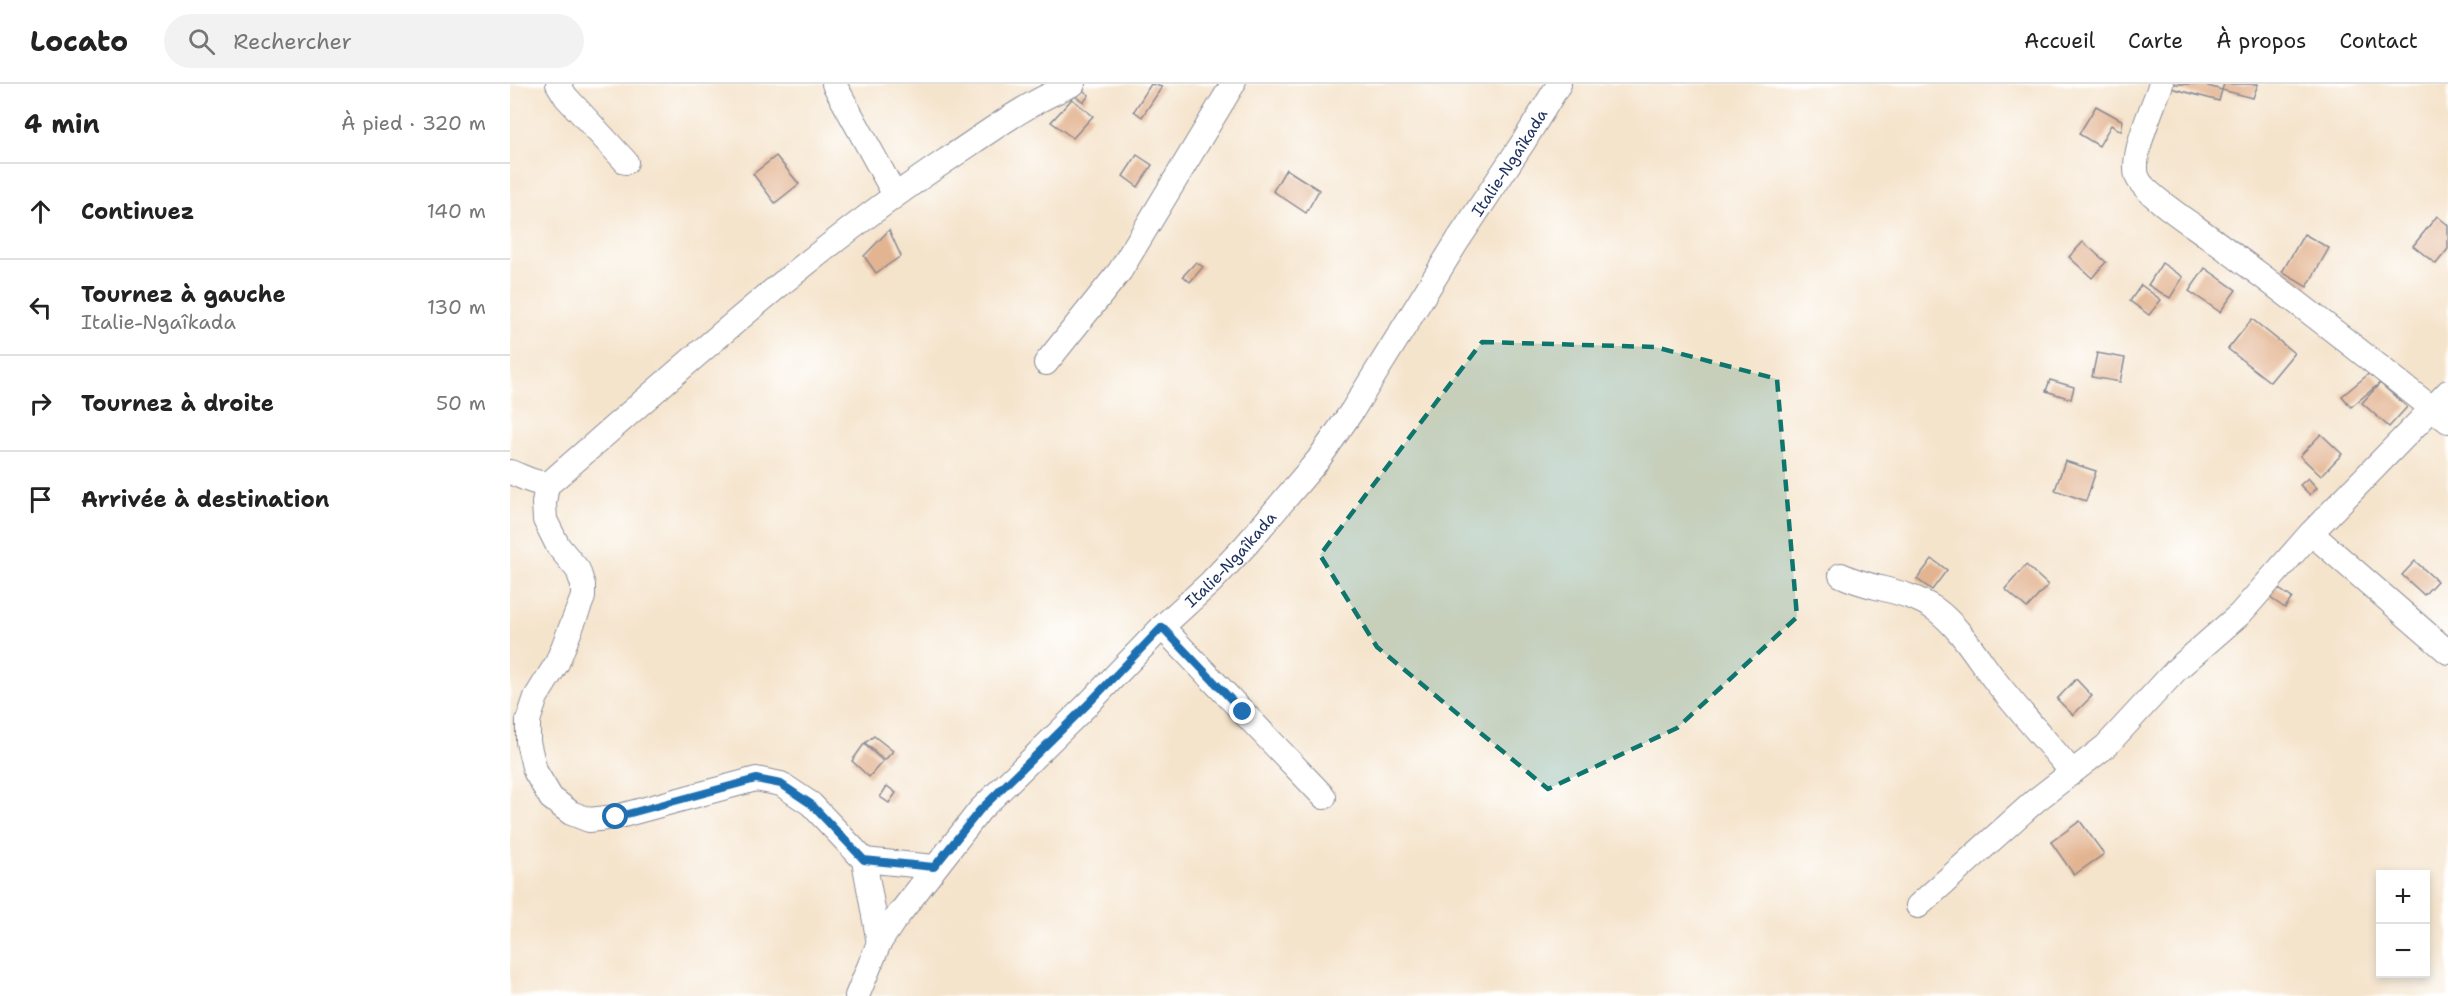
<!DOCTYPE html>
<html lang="fr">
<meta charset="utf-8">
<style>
:root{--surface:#fff;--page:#f2f2f2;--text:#222;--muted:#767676;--line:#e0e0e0}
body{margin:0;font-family:"Shantell Sans",sans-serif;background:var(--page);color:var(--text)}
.controls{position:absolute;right:18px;bottom:18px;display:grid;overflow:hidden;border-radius:0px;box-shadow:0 3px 9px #0003}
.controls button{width:54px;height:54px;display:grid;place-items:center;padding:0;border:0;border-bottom:2px solid var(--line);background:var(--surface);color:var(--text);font:30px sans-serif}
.stop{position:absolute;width:18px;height:18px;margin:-14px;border:4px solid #1f6fb2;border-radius:50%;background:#fff}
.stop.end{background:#1f6fb2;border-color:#fff;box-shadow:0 2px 6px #0008}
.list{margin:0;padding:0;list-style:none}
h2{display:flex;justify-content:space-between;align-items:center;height:78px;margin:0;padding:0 24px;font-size:26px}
h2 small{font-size:20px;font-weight:400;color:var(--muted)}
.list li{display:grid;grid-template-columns:39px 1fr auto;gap:18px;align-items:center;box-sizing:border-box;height:96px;padding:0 24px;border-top:2px solid var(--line)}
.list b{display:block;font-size:22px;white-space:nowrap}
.list p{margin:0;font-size:20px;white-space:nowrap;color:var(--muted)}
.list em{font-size:20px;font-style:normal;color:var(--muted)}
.icon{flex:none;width:33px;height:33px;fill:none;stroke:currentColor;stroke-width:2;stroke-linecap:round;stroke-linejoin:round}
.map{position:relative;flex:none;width:1938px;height:912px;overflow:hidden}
header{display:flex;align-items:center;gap:36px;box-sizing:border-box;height:84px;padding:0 30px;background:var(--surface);border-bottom:2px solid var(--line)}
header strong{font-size:28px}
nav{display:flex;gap:33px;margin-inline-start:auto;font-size:21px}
.search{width:420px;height:54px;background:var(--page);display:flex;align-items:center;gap:15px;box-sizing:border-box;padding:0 21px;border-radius:33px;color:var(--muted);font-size:22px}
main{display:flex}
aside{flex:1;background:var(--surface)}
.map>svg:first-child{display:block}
</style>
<header>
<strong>Locato</strong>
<div class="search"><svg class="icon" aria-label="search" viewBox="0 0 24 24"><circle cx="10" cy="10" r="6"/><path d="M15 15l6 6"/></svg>Rechercher</div>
<nav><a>Accueil</a><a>Carte</a><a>À propos</a><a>Contact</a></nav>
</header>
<main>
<aside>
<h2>4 min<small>À pied · 320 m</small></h2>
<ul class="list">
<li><svg class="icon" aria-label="ahead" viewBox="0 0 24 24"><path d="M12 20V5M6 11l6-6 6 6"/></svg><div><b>Continuez</b></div><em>140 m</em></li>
<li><svg class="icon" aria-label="left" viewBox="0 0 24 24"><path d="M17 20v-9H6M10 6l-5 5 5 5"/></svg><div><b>Tournez à gauche</b><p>Italie-Ngaîkada</p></div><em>130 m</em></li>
<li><svg class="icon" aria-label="right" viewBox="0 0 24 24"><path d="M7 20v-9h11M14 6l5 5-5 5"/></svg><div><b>Tournez à droite</b></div><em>50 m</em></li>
<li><svg class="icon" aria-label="arrive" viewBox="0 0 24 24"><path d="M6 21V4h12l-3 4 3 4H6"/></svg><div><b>Arrivée à destination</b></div></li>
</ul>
</aside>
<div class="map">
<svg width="1938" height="912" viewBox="0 0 1938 912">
<rect width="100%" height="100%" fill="#fff"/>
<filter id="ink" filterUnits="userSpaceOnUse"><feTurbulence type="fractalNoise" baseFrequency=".0167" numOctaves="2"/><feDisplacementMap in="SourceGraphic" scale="12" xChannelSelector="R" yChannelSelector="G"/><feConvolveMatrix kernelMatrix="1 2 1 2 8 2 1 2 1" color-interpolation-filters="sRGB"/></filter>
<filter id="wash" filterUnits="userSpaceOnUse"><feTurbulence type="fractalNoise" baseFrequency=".008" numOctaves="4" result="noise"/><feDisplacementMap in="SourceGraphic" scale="24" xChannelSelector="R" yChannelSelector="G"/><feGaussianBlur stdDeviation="1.35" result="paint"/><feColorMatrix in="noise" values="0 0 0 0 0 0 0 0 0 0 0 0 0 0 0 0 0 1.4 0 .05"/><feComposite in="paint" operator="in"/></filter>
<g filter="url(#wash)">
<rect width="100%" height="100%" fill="#f5e4cc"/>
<g id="blocks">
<g fill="#e3b491">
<polygon points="641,0 652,3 632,33 624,27"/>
<polygon points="1663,0 1691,0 1712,6 1709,17 1661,4"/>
<polygon points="1714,0 1748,0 1743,14 1712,6"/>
<polygon points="571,5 579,11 574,18 565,12"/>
<polygon points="562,15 583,32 563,54 541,38"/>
<polygon points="1586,22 1613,37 1611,47 1601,41 1589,62 1569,50"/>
<polygon points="627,71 642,81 628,103 613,92"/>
<polygon points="266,72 289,100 265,119 243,90"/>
<polygon points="776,85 809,106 796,129 763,107"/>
<polygon points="1927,132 1938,141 1938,165 1926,180 1903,162"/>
<polygon points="379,146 391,172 366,189 354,172"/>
<polygon points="1794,150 1819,164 1797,203 1772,188"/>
<polygon points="1573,158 1596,178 1582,194 1559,173"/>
<polygon points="686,178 693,183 680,198 673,192"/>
<polygon points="1652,179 1673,193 1660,214 1638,201"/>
<polygon points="1695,184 1726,206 1710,228 1679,207"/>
<polygon points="1631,201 1651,216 1639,231 1620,217"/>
<polygon points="1742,235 1784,269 1760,298 1718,265"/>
<polygon points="1587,269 1615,274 1610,298 1582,293"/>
<polygon points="1861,288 1870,299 1841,323 1832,312"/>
<polygon points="1540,296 1564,303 1561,315 1536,307"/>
<polygon points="1870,299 1897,323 1879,343 1852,319"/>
<polygon points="1811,350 1832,370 1811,392 1790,372"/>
<polygon points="1555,377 1586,387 1576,417 1545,406"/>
<polygon points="1798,394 1807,404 1800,411 1790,401"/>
<polygon points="1422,475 1437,486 1422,506 1407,495"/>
<polygon points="1905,477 1927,497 1914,511 1892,491"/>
<polygon points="1516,481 1538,501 1517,524 1495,505"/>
<polygon points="1763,501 1782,514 1775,524 1756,511"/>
<polygon points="1566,595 1582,612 1563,631 1547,615"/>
<polygon points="364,652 383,667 375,676 355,659"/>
<polygon points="354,660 373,677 359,693 342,677"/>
<polygon points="377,702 386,709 379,719 370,713"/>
<polygon points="1570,737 1594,770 1564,791 1541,758"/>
</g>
</g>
</g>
<g filter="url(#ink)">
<use href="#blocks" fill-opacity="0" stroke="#888a95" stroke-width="1.5"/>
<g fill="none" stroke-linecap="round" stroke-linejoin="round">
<defs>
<g id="minor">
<polyline points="48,0 56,13 116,78"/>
<polyline points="324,0 385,111"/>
<path d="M1651,0C1643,23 1621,69 1627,92C1631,106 1675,136 1688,145C1773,206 1856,272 1938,337"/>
<polyline points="536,279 610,187 723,0"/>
<path d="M0,388C12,392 30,404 42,397C170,286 295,171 435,77C477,49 517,19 563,0"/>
<polyline points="37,400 34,419 35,436 48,462 68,486 73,501 73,513 47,579 26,613 18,637 18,658 25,687 41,714 61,729 79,736 106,733 246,695 271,700 301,720 354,776 369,859"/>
<polyline points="1801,449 1938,568"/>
<path d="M1331,491C1361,506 1396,505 1425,525C1451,544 1468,575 1487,599C1511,629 1537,658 1562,688"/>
<polyline points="652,543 814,713"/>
<polyline points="354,776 424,783"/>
<polyline points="1408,822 1525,717 1596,662 1667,585 1730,530 1801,449 1938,308"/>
<path id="s1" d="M347,912L369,859L383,838L470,726L579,619L652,543L701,498L736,461L808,376L842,327L948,156L1014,57L1049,0"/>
</g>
</defs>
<use href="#minor" stroke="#888a95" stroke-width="26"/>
<use href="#minor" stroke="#fff" stroke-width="24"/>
</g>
</g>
<g fill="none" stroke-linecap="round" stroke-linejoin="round" filter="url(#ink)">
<polyline stroke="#1f6fb2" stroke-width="8" points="106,733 246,695 271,700 301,720 354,776 424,783 470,726 579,619 652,543 733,628"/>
</g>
<path fill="#0f766e" fill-opacity="0.2" stroke="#0f766e" stroke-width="4.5" stroke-dasharray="12 8" stroke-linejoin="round" d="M972,258L1145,263L1267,295L1287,533L1167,644L1038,705L867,563L810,471Z"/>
<g text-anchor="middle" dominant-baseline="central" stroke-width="5" stroke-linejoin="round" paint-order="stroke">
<g font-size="16" fill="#1b2f5e" stroke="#fff">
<text stroke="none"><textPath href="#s1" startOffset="1065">Italie-Ngaîkada</textPath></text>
<text stroke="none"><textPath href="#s1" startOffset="579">Italie-Ngaîkada</textPath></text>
</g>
</g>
</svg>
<div class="controls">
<button>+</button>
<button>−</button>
</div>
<div class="stop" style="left:106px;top:733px"></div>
<div class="stop end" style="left:733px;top:628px"></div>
</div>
</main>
